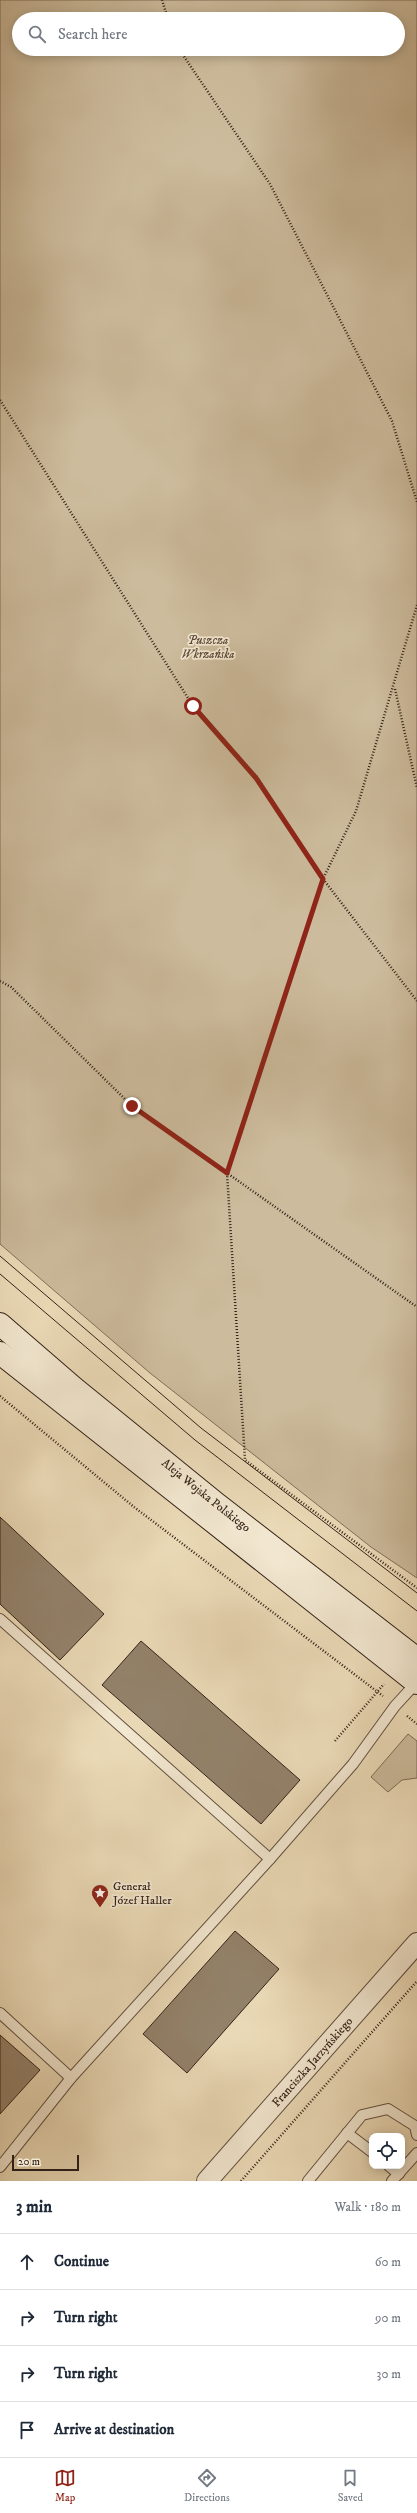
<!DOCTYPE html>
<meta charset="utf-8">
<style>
:root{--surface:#fff;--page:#f6f6f7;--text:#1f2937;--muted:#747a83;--line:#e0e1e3;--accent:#8f2418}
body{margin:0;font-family:"IM FELL DW Pica",serif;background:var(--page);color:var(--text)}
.controls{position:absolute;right:12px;bottom:12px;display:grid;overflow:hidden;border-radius:8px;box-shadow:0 2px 10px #0003}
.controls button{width:36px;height:36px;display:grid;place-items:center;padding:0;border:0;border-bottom:1px solid var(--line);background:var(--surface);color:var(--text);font:20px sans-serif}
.scale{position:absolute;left:12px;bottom:10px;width:67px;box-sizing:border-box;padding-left:4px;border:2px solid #342218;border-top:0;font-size:11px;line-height:14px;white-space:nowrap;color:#342218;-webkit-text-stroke:3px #f2e7d0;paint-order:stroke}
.stop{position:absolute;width:12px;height:12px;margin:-9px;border:3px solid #8f2418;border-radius:50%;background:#fff}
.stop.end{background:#8f2418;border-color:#fff;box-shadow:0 1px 4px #0008}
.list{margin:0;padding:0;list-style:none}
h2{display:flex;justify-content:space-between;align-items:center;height:52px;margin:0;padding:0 16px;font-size:17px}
h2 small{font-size:13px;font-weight:400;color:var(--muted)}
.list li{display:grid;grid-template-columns:26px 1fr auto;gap:12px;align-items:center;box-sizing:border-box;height:56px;padding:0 16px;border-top:1px solid var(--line)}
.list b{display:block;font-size:15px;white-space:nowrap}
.list em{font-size:13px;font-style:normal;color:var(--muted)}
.icon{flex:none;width:22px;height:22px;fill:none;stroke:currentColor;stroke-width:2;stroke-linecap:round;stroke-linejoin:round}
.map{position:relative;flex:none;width:417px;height:2181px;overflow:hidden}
.search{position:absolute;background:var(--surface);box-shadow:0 2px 10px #0003;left:12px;right:12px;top:12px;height:44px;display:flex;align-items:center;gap:10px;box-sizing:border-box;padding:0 14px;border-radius:22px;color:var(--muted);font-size:15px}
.sheet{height:276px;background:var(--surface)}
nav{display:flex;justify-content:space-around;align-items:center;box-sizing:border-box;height:56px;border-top:1px solid var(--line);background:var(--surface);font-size:11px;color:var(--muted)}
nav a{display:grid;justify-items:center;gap:2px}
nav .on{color:var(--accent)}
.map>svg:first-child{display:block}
</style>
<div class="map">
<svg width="417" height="2181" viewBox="0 0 417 2181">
<rect width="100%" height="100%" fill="#ebdab7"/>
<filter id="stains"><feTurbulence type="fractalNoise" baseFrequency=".005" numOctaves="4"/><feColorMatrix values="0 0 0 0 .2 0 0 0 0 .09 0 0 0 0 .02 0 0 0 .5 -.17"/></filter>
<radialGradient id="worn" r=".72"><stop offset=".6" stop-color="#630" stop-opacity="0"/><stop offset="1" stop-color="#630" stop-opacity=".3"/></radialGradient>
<g fill="#ccbb9c" stroke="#806e5a" fill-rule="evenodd">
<path d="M0,0H417V1578L371,1547L150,1373L0,1244ZM19,19H398V49H19Z"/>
<polygon points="408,1734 417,1741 417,1778 402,1780 388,1792 371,1777"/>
</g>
<g fill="#93826b" stroke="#342218">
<polygon points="0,1517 104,1614 60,1660 0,1604"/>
<polygon points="141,1641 300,1780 261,1824 102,1685"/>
<polygon points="235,1931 279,1969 187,2073 143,2034"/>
<polygon points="0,2035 40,2070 0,2114"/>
</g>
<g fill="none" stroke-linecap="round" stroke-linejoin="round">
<defs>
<g id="service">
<polyline points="0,1619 270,1859"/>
<polyline points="0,2013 71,2078"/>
<polyline points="347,2133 372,2152"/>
<polyline points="389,2166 399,2174"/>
<polyline points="0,2167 71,2078 270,1859 353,1764 395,1706 417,1682"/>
<polyline points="308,2181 362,2115 388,2109 415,2126 417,2135"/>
<polyline points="392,2181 417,2153"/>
</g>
<g id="minor">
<path id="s1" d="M207,2181L417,1943"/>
</g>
<g id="secondary">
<path id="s2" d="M0,1324L74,1388L218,1505L417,1659"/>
<polyline points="0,1353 417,1683"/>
</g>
</defs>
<use href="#service" stroke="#625040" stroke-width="12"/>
<use href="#minor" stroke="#625040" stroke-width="22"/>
<use href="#secondary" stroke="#342218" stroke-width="24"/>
<g stroke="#342218" stroke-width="2.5" stroke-dasharray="1 2" stroke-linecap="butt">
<polyline points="162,0 168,19"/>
<polyline points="179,49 270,184 392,421 417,502"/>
<polyline points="0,400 193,706 257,777 323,879 417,1001"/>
<polyline points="417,605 356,811 323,879 227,1173 245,1460 417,1588"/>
<polyline points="395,689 417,788"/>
<polyline points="0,981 11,987 132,1106 417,1307"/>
<polyline points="0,1396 134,1507 383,1696"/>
<polyline points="407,1716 417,1724"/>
<polyline points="335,1741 384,1684"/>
<polyline points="241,2181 417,1981"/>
</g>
<use href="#service" stroke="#f2e7d0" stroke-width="10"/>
<use href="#minor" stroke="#f2e7d0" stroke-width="20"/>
<use href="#secondary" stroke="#f2e7d0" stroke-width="22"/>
<g stroke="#342218" stroke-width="1">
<polyline points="0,1256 201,1428 417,1593"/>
<polyline points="0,1274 195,1440 417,1611"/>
</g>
</g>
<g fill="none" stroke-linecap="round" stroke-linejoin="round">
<polyline stroke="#8f2418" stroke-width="5" points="132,1106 227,1173 323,879 256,778 193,706"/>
</g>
<defs>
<symbol id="sight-pin" viewBox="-11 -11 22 30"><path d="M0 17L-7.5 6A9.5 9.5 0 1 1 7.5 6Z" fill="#8f2418" stroke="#f2e7d0"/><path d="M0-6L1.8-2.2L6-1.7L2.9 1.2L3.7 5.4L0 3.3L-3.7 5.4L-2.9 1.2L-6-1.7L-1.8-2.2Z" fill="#fff"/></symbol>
</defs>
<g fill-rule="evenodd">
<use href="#sight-pin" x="90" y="1883" width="20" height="27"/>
</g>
<g text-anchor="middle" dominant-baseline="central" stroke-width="3.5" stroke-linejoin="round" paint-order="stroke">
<g font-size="12" font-style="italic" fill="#5a4839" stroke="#f2e7d0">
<text x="208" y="640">Puszcza<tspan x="208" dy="14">Wkrzańska</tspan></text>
</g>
<g font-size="12" fill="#342218" stroke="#f2e7d0">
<text stroke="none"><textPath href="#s2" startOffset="268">Aleja Wojska Polskiego</textPath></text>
<text stroke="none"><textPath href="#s1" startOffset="159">Franciszka Jarzyńskiego</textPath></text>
</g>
<g font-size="12" fill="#342218" stroke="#f2e7d0" text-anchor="start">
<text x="113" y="1886">Generał<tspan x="113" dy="14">Józef Haller</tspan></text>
</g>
</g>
<rect width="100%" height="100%" filter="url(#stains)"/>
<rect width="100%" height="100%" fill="url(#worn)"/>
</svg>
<div class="controls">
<button><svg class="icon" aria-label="locate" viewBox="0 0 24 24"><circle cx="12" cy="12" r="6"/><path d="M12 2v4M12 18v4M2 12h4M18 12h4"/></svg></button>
</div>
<div class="scale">20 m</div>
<div class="stop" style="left:193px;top:706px"></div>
<div class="stop end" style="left:132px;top:1106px"></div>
<div class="search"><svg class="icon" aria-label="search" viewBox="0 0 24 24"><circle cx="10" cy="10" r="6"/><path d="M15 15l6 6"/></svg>Search here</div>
</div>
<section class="sheet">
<h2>3 min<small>Walk · 180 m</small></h2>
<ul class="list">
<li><svg class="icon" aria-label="ahead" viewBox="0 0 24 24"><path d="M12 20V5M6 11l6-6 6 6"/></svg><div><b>Continue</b></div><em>60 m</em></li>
<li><svg class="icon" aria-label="right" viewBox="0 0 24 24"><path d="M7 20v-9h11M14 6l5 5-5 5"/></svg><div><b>Turn right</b></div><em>90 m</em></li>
<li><svg class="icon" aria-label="right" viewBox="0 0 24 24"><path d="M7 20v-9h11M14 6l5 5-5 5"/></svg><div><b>Turn right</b></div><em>30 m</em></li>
<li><svg class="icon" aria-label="arrive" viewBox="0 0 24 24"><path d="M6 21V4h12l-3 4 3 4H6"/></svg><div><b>Arrive at destination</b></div></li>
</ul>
</section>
<nav>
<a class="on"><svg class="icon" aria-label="map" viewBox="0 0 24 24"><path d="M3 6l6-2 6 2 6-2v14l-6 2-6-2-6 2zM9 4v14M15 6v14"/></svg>Map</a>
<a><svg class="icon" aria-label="directions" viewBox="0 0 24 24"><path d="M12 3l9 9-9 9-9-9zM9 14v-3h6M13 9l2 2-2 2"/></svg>Directions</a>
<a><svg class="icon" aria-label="saved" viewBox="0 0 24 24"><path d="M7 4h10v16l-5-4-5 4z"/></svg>Saved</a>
</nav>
